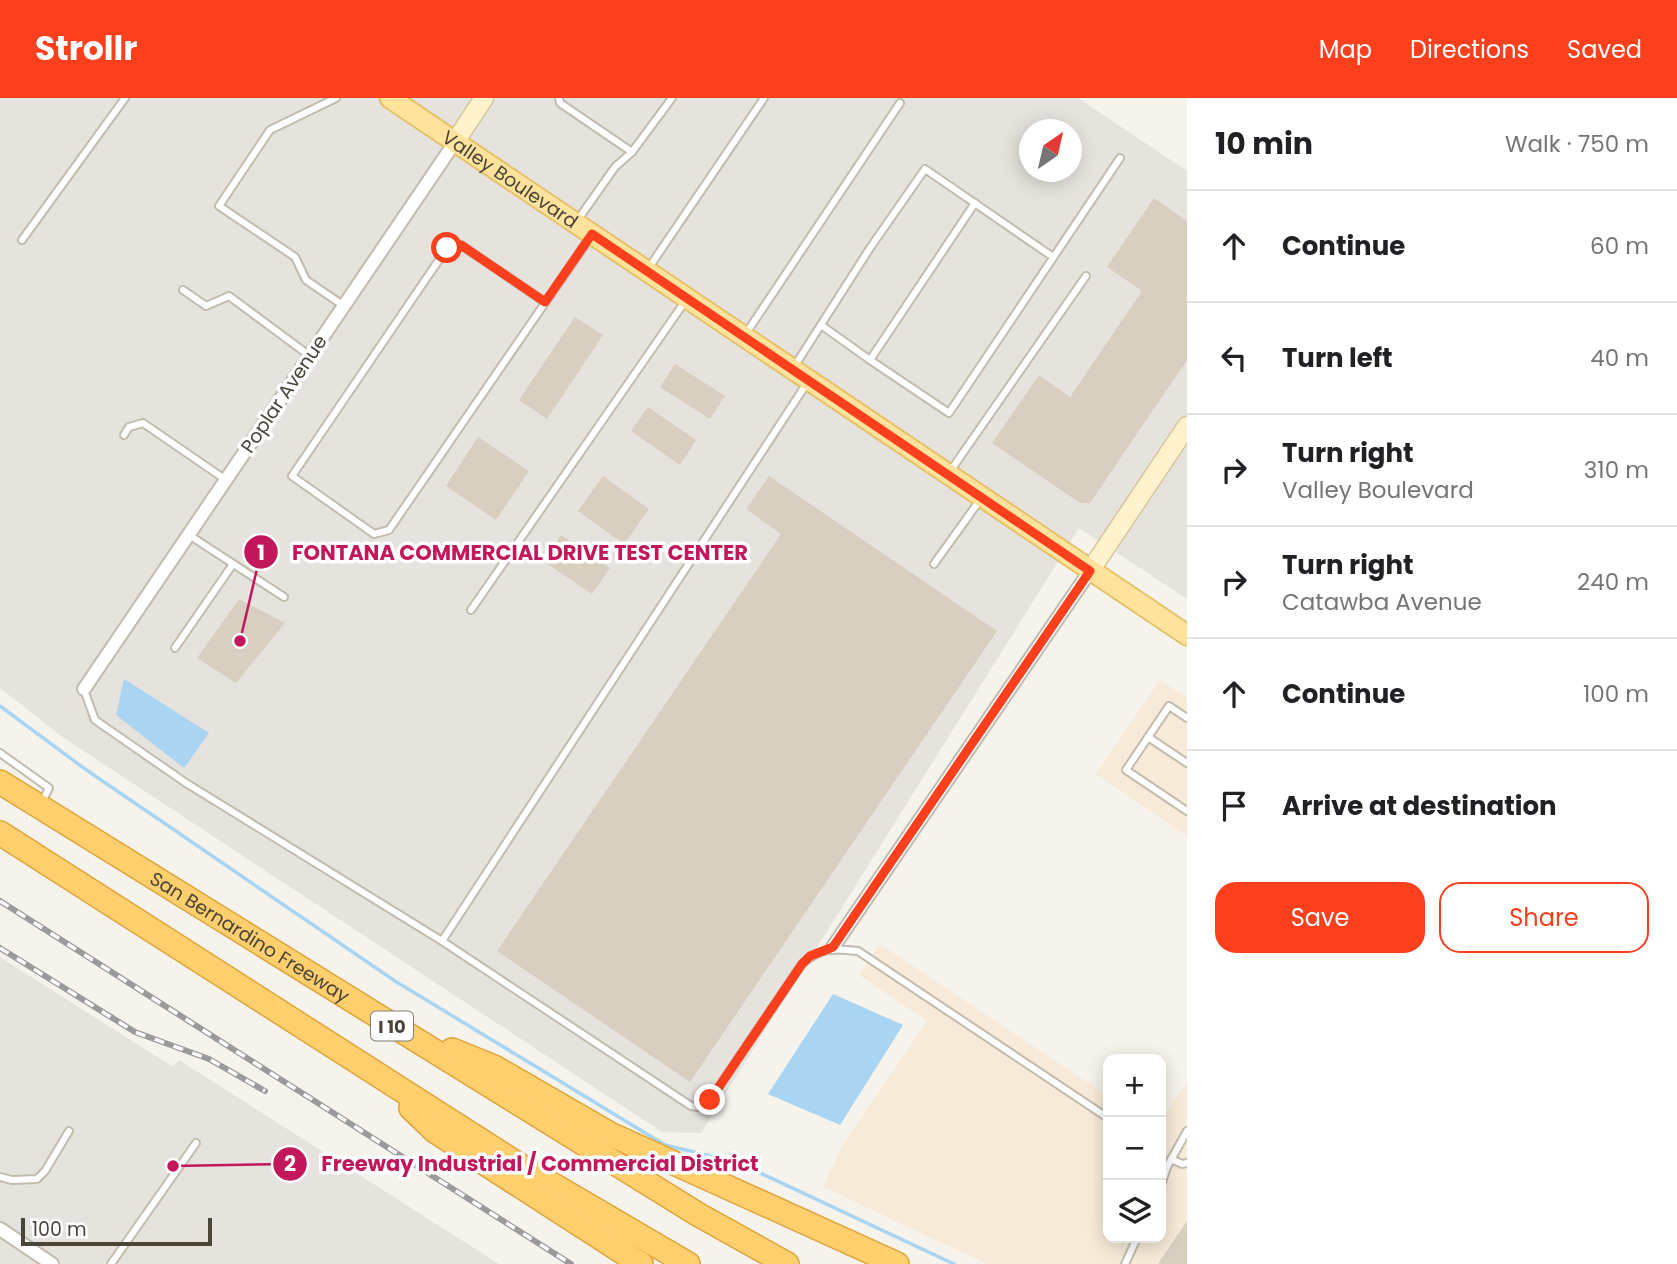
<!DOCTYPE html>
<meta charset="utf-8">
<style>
:root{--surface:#fff;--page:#f2f2f2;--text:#202124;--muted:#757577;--line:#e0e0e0;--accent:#fc3f1d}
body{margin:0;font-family:Poppins,sans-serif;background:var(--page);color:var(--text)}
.controls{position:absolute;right:21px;bottom:21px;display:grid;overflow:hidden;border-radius:14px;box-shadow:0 4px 18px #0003}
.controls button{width:63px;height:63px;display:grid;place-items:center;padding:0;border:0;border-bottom:2px solid var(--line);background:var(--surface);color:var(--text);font:35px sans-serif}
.compass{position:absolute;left:1019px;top:21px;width:63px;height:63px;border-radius:50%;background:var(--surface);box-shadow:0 4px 18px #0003;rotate:34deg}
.scale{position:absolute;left:21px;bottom:18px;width:191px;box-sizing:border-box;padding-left:7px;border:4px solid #4b4439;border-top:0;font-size:19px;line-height:24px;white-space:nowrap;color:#4b4439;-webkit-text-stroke:5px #fff;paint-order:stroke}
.stop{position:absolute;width:21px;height:21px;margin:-16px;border:5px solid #fc3f1d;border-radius:50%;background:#fff}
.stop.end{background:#fc3f1d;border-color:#fff;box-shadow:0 2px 7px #0008}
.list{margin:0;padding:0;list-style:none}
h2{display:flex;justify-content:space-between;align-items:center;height:91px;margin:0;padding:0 28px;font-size:30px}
h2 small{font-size:23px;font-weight:400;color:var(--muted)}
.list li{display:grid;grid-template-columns:46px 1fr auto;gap:21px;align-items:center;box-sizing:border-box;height:112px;padding:0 28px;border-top:2px solid var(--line)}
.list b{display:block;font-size:26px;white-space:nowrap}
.list p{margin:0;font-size:23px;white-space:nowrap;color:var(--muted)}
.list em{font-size:23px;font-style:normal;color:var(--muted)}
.actions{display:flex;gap:14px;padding:21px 28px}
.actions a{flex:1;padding:16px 0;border:2px solid var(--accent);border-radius:21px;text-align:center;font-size:24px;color:var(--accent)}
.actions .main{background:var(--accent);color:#fff}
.icon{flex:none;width:38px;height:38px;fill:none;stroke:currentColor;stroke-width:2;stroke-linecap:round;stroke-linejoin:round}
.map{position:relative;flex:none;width:1187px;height:1166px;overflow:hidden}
header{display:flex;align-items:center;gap:42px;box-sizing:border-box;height:98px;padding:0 35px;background:var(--accent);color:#fff}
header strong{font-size:33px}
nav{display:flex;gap:38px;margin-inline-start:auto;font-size:24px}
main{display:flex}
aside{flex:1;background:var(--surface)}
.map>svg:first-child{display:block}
</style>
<header>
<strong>Strollr</strong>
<nav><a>Map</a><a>Directions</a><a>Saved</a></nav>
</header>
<main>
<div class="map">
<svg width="1187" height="1166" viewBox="0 0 1187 1166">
<rect width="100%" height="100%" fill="#f6f3ec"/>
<g fill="#f7ead8">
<polygon points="1160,582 1187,600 1187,738 1096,676"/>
<polygon points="880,846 1108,998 1108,1140 1161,1140 1161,1022 1187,984 1187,1166 987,1166 823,1089 843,1047 927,923 859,877"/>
</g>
<g fill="#e6e2dd" fill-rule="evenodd">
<path d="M0,0H1078L1187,73V501L1079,430L701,1035L662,1034L61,638L0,590ZM1030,32H1072V74H1030Z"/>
<polygon points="0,859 173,969 179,962 499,1166 0,1166"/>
</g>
<g fill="#a9d4f2">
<polygon points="124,581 209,635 184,670 116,617"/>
<polygon points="833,896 903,927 840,1027 768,996"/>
</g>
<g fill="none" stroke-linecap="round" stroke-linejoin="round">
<polyline stroke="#a9d4f2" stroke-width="3.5" points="0,608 85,671 395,883 665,1047 739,1065 954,1166"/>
</g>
<g fill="#d8cfc1">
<polygon points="1154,100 1187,123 1187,262 1090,405 1080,405 992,345 1039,277 1070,299 1142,193 1107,169"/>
<polygon points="575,219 603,237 547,321 519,302"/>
<polygon points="675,266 725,298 710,321 660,289"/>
<polygon points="648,309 696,342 680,367 631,333"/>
<polygon points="478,339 529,373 496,422 446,388"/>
<polygon points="603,378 649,411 624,446 578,413"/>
<polygon points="769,378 997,533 690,984 497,853 781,436 746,411"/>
<polygon points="561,437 610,470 592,496 543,463"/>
<polygon points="239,501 285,525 236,585 197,560"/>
<polygon points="1187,1123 1187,1166 1158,1166"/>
</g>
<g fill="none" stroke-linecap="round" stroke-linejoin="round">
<defs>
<g id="lane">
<polyline points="336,0 270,32 219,108 295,159 306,182 344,208"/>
<polyline points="559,0 560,5 632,54"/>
<polyline points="975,105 870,262 949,315 1120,60"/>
<polyline points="577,123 615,69 632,54 672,0"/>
<polyline points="22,142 125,0"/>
<polyline points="648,171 764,0"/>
<polyline points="183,192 206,208 229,198 310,258"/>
<polyline points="545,204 461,147 447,150 292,378 374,436 389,432 591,138"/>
<polyline points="821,227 870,262"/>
<polyline points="745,237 900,5"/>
<polyline points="794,269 870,150 925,71 1053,159"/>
<polyline points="124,337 129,329 143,325 226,382"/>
<polyline points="951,372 1086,178"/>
<polyline points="189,437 284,499"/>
<polyline points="934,466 980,402"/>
<polyline points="471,512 686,202"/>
<polyline points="175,550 233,466"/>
<path d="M84,592L95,622L186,685L442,843L691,1008L698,1009L710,1002L802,866C821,849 834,850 858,853L1108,1020"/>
<polyline points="1187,620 1169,608 1126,672 1187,713"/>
<polyline points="1148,639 1187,665"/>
<polyline points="0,655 49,690 42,704"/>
<polyline points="442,843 807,285"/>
<polyline points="1171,1061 1182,1066 1187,1065"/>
<polyline points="0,1079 12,1082 37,1081 45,1073 69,1033"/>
<polyline points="1161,1087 1167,1069 1187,1033"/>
<polyline points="111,1166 196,1045"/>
<polyline points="1125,1166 1137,1140"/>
</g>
<g id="street">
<polyline points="84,591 455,44"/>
<polyline points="833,849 1090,473"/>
<polyline points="0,1131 52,1166"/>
</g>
<g id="secondary">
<polyline points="455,44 484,0"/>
<polyline points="1090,473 1187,328"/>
</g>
<g id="primary">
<path id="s1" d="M390,0L1187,537"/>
</g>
<g id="highway">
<path id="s2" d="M0,684L699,1117L787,1166"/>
<polyline points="0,735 519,1067 688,1166"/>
<polyline points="452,952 494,969 610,1036 897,1166"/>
<polyline points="411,1010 435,1033 641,1166"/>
</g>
</defs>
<use href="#lane" stroke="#c2bbae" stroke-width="10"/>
<use href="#street" stroke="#c2bbae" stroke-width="16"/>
<use href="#secondary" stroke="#d6c79b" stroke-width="21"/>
<use href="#primary" stroke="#e6c16a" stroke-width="23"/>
<use href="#highway" stroke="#e0a43c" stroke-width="26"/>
<use href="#lane" stroke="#fff" stroke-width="6"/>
<use href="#street" stroke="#fff" stroke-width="12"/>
<use href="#secondary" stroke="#fff3cd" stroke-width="18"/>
<use href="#primary" stroke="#ffe39c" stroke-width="19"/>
<use href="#highway" stroke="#ffcf6e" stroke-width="23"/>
<defs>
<g id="rail">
<polyline points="0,803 571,1166"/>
<polyline points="0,850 135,934 209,961 265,993"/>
</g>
</defs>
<use href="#rail" stroke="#9a9a9a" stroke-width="6"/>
<use href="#rail" stroke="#fff" stroke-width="3.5" stroke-dasharray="10" stroke-linecap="butt"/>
</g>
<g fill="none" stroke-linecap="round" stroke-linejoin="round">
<polyline stroke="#fc3f1d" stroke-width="9" points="447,150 461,147 545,204 592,136 1090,473 833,849 810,858 802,866 710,1002"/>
</g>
<g text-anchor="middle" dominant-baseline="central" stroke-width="7" stroke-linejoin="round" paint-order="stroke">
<rect fill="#fff" stroke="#817c74" stroke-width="2" x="371" y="913.5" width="42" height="29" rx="5"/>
<g font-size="18" font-weight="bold" fill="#4b4439">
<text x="392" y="928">I 10</text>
</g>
<g font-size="19" fill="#4b4439" stroke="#fff">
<text stroke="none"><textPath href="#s1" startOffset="145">Valley Boulevard</textPath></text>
<text transform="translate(284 296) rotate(-56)">Poplar Avenue</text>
<text stroke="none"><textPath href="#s2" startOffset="294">San Bernardino Freeway</textPath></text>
</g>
</g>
<path fill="none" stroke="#c2185b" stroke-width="2.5" d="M240 543L261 454M173 1068L290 1066"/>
<g fill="#c2185b" stroke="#fff" stroke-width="2.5">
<circle cx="240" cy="543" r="7"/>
<circle cx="173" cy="1068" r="7"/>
<circle cx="261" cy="454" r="18"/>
<circle cx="290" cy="1066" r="18"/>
</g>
<g font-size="21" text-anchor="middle" font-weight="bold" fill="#fff">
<text x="261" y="462">1</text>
<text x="290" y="1073">2</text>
</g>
<g font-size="21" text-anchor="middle" font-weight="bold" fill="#c2185b" stroke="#fff" stroke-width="7" stroke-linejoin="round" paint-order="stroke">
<text x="520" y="462">FONTANA COMMERCIAL DRIVE TEST CENTER</text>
<text x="540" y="1073">Freeway Industrial / Commercial District</text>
</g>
</svg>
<div class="controls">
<button>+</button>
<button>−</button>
<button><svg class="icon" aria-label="layers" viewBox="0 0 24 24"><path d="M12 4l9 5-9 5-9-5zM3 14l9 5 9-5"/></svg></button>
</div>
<svg class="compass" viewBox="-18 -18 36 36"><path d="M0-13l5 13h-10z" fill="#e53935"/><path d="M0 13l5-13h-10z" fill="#757577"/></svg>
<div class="scale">100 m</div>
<div class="stop" style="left:447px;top:150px"></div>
<div class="stop end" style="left:710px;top:1002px"></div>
</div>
<aside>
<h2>10 min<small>Walk · 750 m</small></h2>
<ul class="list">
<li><svg class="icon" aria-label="ahead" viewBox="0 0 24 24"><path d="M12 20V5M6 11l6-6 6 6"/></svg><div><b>Continue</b></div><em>60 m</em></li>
<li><svg class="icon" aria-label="left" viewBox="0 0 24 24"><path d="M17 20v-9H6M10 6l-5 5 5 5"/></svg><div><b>Turn left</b></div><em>40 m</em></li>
<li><svg class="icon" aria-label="right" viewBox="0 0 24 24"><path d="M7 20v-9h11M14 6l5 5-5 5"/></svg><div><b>Turn right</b><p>Valley Boulevard</p></div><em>310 m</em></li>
<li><svg class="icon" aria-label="right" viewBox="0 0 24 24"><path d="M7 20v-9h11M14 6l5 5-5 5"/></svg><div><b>Turn right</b><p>Catawba Avenue</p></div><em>240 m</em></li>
<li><svg class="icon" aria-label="ahead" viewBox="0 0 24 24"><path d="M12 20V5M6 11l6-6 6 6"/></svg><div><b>Continue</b></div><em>100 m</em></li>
<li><svg class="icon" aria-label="arrive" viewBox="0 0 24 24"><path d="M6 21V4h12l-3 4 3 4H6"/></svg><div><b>Arrive at destination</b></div></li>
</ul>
<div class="actions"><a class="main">Save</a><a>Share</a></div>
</aside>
</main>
